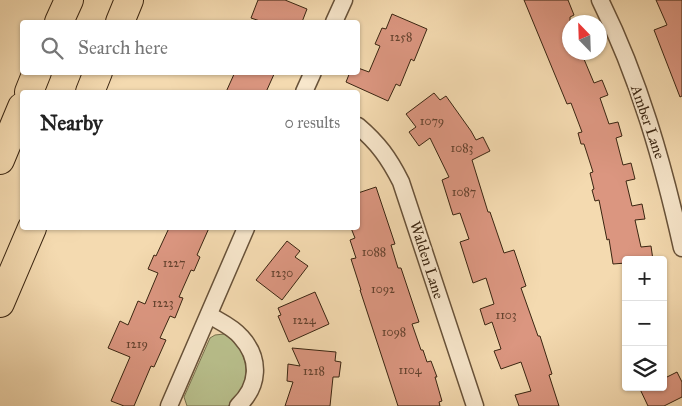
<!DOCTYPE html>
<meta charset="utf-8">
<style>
:root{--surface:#fff;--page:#f6f6f6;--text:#222;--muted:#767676;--line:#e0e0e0}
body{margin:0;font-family:"IM FELL Great Primer",serif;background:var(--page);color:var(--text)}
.controls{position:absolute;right:15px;bottom:15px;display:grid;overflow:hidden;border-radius:5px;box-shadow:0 1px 4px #0004}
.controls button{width:45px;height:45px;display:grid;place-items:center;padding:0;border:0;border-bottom:1px solid var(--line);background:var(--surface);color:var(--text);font:25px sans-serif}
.compass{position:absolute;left:562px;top:15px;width:45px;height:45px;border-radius:50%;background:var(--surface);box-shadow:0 1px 4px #0004;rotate:337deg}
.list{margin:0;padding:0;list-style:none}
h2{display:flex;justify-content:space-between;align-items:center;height:65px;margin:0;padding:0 20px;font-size:21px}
h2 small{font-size:16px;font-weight:400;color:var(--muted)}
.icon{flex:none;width:28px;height:28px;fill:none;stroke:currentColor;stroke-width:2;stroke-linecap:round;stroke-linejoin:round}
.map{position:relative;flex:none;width:682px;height:406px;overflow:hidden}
.search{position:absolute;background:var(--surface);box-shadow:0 1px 4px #0004;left:20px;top:20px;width:340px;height:55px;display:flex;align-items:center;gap:12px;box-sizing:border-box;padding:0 18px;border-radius:5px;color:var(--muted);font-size:19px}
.panel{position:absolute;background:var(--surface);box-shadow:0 1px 4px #0004;left:20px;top:90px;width:340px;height:140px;border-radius:5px}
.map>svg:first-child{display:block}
</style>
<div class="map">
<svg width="682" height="406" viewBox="0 0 682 406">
<rect width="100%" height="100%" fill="#f4dab0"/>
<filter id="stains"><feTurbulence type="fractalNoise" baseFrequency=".004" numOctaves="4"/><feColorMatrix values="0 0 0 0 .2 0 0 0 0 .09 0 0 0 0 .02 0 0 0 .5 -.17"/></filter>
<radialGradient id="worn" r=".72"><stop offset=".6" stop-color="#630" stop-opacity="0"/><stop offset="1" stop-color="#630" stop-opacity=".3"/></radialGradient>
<path fill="#b9c08d" stroke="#7a724f" d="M224,334C252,351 253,386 228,406H187L184,397L210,338L215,335Z"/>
<g fill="#db9680" stroke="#3a2511">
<polygon points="258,0 285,0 307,9 302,22 263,22 251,18"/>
<polygon points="524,0 568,0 574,15 570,17 570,52 581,52 594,83 602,80 608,95 600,98 609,124 618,122 622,136 616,138 623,165 631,163 635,179 626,181 632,206 642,204 645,219 635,220 641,247 651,246 653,260 626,260 626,263 613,264 609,239 607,240 599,200 595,201 592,190 594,189 590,173 593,172 584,144 581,144 578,133 582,132 571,103 567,104"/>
<polygon points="656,0 682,0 682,96 680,97 654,30 667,25"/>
<polygon points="392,14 427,29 414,61 411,59 400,86 396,84 388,101 346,82 350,72 358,72 358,68 369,72 380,46 375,44 382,28 386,29"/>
<polygon points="235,72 275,72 266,92 226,92"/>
<polygon points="434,93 440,100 446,96 471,131 476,140 483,137 490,151 472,160 488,212 490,212 504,253 514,250 526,286 521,288 538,336 540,336 552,374 549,375 559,406 519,406 515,395 531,391 521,362 501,369 494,351 501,349 492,322 485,325 480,309 494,304 486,278 473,283 460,242 469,239 460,213 453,215 442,180 449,177 430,138 419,146 409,132 416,127 406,114"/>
<polygon points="376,187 395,244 391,245 398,268 401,268 419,322 412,324 421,350 423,350 427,362 431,361 437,377 435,377 442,401 439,402 440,406 398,406 360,290 361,290 351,259 356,258 350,240 355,238 351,228 358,228 358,193"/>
<polygon points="169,228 209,228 197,255 200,257 194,271 191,270 179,297 183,298 175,318 170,316 160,338 166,340 154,367 151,366 134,406 124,406 111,401 130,357 108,348 120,321 128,325 138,301 145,304 158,273 148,269 154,255 156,256"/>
<polygon points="287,241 300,251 295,257 308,266 282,300 256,280"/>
<polygon points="315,292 329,324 289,342 278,316 281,315 278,308"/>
<polygon points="292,348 336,352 335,361 341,362 339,377 333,377 330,406 285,406 293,382 287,381 288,364 300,366"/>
<polygon points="677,372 682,382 682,397 664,406 648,406 639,387 663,387 663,379"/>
</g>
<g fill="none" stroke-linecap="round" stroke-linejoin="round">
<defs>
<g id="minor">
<path d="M600,0C639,78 663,163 682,248"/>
<polyline points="334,22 344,0"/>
<polyline points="304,92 313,72"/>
<path d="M358,126C378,143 389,158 401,182L475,406"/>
<path d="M209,315C219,321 233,327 241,337C261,359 259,386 238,406"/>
<polyline points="169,406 246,228"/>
</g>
<g id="motorway">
<polyline points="59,22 69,0"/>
<polyline points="120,22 129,0"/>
<polyline points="29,92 37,72"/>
<polyline points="90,92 98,72"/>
<polyline points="0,160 22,107"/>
<polyline points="0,303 32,228"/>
</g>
</defs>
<use href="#minor" stroke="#685239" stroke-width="19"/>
<use href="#motorway" stroke="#3a2511" stroke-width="30"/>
<use href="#minor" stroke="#f8e7cc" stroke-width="16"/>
<use href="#motorway" stroke="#f4dab0" stroke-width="28"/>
</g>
<g text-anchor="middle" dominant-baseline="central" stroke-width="4" stroke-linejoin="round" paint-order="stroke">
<g font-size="12" fill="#62412d">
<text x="401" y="37">1258</text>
<text x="432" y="121">1079</text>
<text x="462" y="148">1083</text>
<text x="464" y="192">1087</text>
<text x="374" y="252">1088</text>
<text x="174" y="263">1227</text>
<text x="282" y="273">1230</text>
<text x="383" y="289">1092</text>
<text x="163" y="303">1223</text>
<text x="506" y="315">1103</text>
<text x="304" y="320">1224</text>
<text x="394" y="332">1098</text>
<text x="137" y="344">1219</text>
<text x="410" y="370">1104</text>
<text x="314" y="371">1218</text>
</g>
<g font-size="15" fill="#3a2511" stroke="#f8e7cc">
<text transform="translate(648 122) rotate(71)">Amber Lane</text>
<text transform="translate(427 260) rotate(72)">Walden Lane</text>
</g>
</g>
<rect width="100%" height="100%" filter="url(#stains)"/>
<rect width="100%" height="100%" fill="url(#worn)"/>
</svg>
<div class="controls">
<button>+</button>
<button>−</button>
<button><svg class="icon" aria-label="layers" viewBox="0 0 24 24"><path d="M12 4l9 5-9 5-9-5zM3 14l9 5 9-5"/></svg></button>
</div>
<svg class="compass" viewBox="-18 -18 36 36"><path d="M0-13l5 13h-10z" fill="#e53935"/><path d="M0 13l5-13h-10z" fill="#767676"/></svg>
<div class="search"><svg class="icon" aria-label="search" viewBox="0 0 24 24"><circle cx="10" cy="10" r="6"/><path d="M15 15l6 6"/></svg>Search here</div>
<section class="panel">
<h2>Nearby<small>0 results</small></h2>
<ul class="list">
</ul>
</section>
</div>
